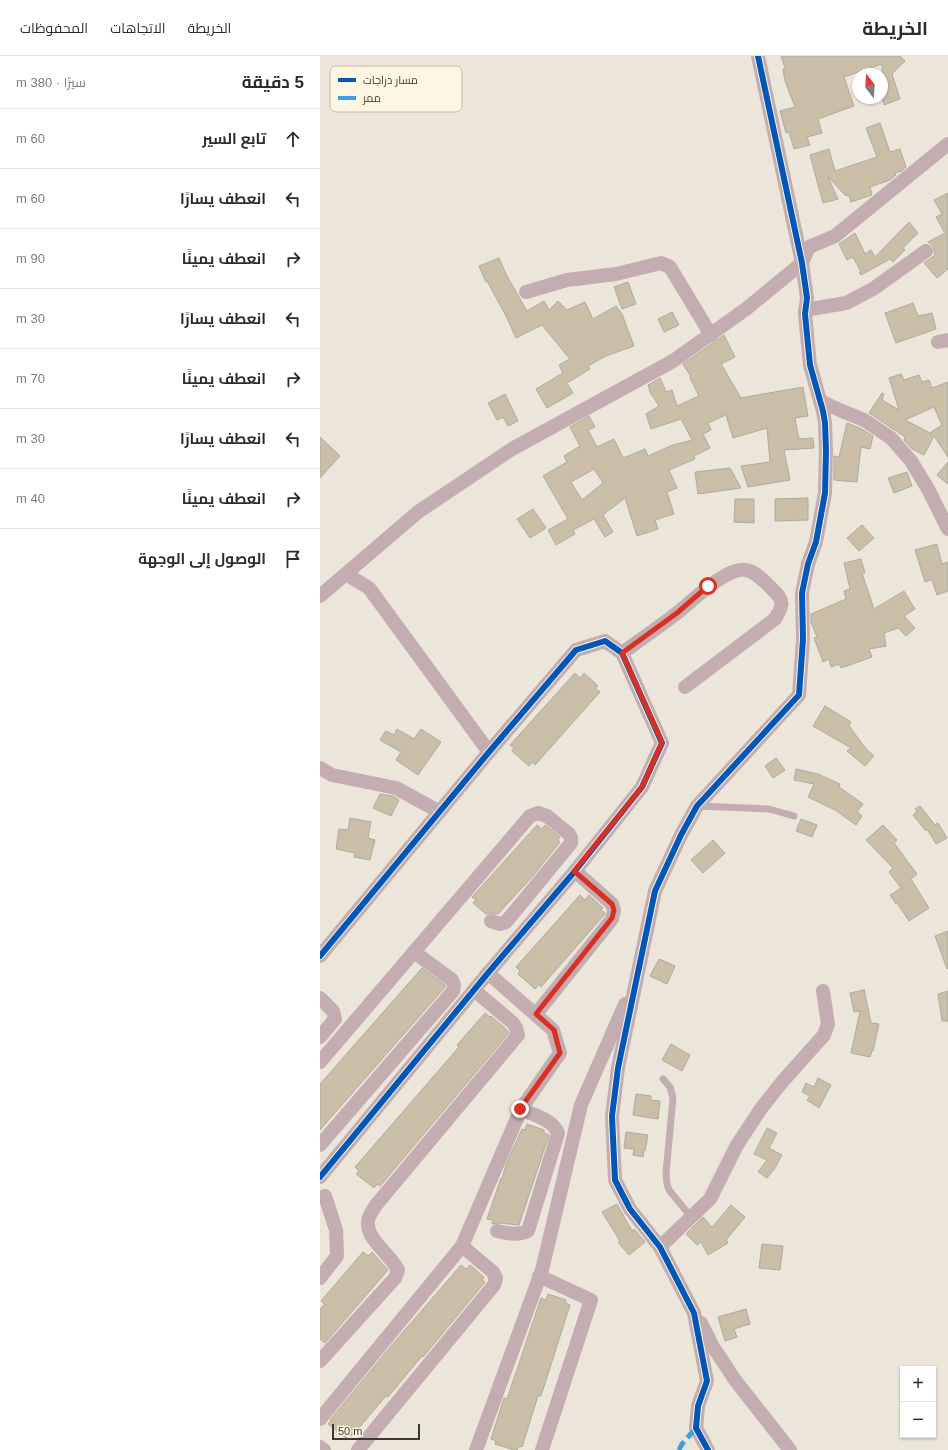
<!DOCTYPE html>
<html lang="ar">
<meta charset="utf-8">
<style>
:root{--surface:#fff;--page:#f2f2f3;--text:#2b2b33;--muted:#7c7c81;--line:#e1e1e2}
body{margin:0;font-family:Helvetica,Cairo,sans-serif;background:var(--page);color:var(--text);direction:rtl}
.controls{position:absolute;right:12px;bottom:12px;display:grid;overflow:hidden;border-radius:0px;box-shadow:0 1px 3px #0004}
.controls button{width:36px;height:36px;display:grid;place-items:center;padding:0;border:0;border-bottom:1px solid var(--line);background:var(--surface);color:var(--text);font:20px sans-serif}
.compass{position:absolute;left:532px;top:12px;width:36px;height:36px;border-radius:50%;background:var(--surface);box-shadow:0 1px 3px #0004;rotate:343deg}
.scale{position:absolute;left:12px;bottom:10px;width:88px;box-sizing:border-box;padding-left:4px;border:2px solid #3d3830;border-top:0;font-size:11px;line-height:14px;white-space:nowrap;color:#3d3830;-webkit-text-stroke:3px #fef5e3;paint-order:stroke}
.stop{position:absolute;width:12px;height:12px;margin:-9px;border:3px solid #d93025;border-radius:50%;background:#fff}
.stop.end{background:#d93025;border-color:#fff;box-shadow:0 1px 4px #0008}
.list{margin:0;padding:0;list-style:none}
h2{display:flex;justify-content:space-between;align-items:center;height:52px;margin:0;padding:0 16px;font-size:17px}
h2 small{font-size:13px;font-weight:400;color:var(--muted)}
.list li{display:grid;grid-template-columns:26px 1fr auto;gap:12px;align-items:center;box-sizing:border-box;height:60px;padding:0 16px;border-top:1px solid var(--line)}
.list b{display:block;font-size:15px;white-space:nowrap}
.list em{font-size:13px;font-style:normal;color:var(--muted)}
.icon{flex:none;width:22px;height:22px;fill:none;stroke:currentColor;stroke-width:2;stroke-linecap:round;stroke-linejoin:round}
.map{position:relative;flex:none;width:628px;height:1394px;overflow:hidden;direction:ltr}
header{display:flex;align-items:center;gap:24px;box-sizing:border-box;height:56px;padding:0 20px;background:var(--surface);border-bottom:1px solid var(--line)}
header strong{font-size:19px}
nav{display:flex;gap:22px;margin-inline-start:auto;font-size:14px}
main{display:flex}
aside{flex:1;background:var(--surface)}
.map>svg:first-child{display:block}
</style>
<header>
<strong>الخريطة</strong>
<nav><a>الخريطة</a><a>الاتجاهات</a><a>المحفوظات</a></nav>
</header>
<main>
<div class="map">
<svg width="628" height="1394" viewBox="0 0 628 1394">
<rect width="100%" height="100%" fill="#ebe5da"/>
<g fill="#cbbea6" stroke="#aeaaa1" fill-rule="evenodd">
<polygon points="461,0 580,0 585,5 572,18 580,43 564,49 562,42 562,8 524,21 534,50 498,63 502,77 487,81 490,89 474,93 469,76 466,77 460,55 475,51 465,25 463,13 465,12"/>
<polygon points="560,67 570,96 580,93 586,111 582,115 575,117 576,119 570,124 550,131 552,139 531,146 529,139 526,140 508,121 518,143 503,147 490,99 509,93 515,115 557,101 546,72"/>
<polygon points="628,137 628,213 617,222 604,207 615,199 613,190 608,186 625,177 616,161 622,158 614,144"/>
<polygon points="589,166 598,177 583,192 585,194 573,206 570,203 541,219 539,217 541,216 533,201 527,204 519,188 535,177 545,198 551,194 555,201"/>
<polygon points="179,202 187,220 207,255 224,245 229,254 238,245 247,254 265,246 273,263 296,250 302,258 314,290 286,300 268,310 270,313 247,327 253,337 227,352 216,333 243,317 239,309 250,303 222,269 196,282 186,260 167,225 166,226 159,210"/>
<polygon points="308,226 316,248 302,253 294,231"/>
<polygon points="593,247 598,260 612,257 616,273 576,287 565,257"/>
<polygon points="352,256 359,269 344,276 338,263"/>
<path d="M404,279L415,301L401,308L421,342L483,331L488,360L475,362L477,374L479,383L493,382L494,392L464,394L470,424L428,431L421,410L450,406L447,372L413,382L406,359L388,367L391,374L383,378L390,392L374,400L375,403L349,414L357,432L347,436L354,458L335,464L338,473L317,480L305,442L283,459L293,476L285,481L274,463L253,474L255,478L236,489L228,474L248,463L223,420L247,406L244,400L260,390L250,371L269,360L275,371L268,374L277,391L294,383L303,402L325,393L328,400L353,389L372,384L361,363L331,373L326,358L339,350L330,336L328,329L340,322L346,336L352,334L357,350L379,340L370,322L371,321L363,308ZM274,413L283,427L262,444L251,426Z"/>
<path d="M581,318L584,324L599,319L602,326L609,324L612,332L628,326V401L614,380L604,399L592,393L584,384L585,381L549,357L562,337L564,338L562,344L579,354L569,322ZM614,351L622,369L611,376L612,378L585,364Z"/>
<polygon points="185,338 198,365 188,370 183,361 177,364 168,347"/>
<polygon points="527,367 540,372 553,380 550,393 541,391 537,426 514,424 514,400 519,401"/>
<polygon points="0,381 20,400 0,422"/>
<polygon points="628,406 628,428 617,419"/>
<polygon points="410,412 421,432 378,438 375,416"/>
<polygon points="587,416 592,430 574,437 568,422"/>
<polygon points="488,442 488,464 455,465 455,443"/>
<polygon points="415,443 434,443 434,467 414,466"/>
<polygon points="213,453 226,472 210,482 197,463"/>
<polygon points="542,469 554,482 539,495 527,482"/>
<polygon points="617,488 622,508 628,506 628,535 617,539 612,524 605,526 595,494"/>
<polygon points="541,503 545,517 542,517 554,553 584,535 595,553 584,560 595,572 586,580 578,572 564,577 566,590 549,593 552,601 521,612 519,608 511,611 509,603 503,606 494,582 497,581 491,566 491,558 526,543 524,535 530,533 524,507"/>
<polygon points="255,617 260,622 264,617 278,630 275,632 280,636 215,709 213,706 209,710 192,695 194,692 190,689"/>
<polygon points="505,650 531,666 529,670 547,694 554,700 545,710 527,695 531,692 493,670"/>
<polygon points="77,673 94,683 101,673 121,686 98,719 76,704 81,696 60,684 66,675 74,679"/>
<polygon points="456,702 465,714 453,722 445,710"/>
<polygon points="476,713 498,718 520,728 519,731 543,748 537,756 542,760 536,769 515,754 488,741 494,728 474,724"/>
<polygon points="60,738 73,740 79,744 71,760 53,752"/>
<polygon points="600,750 615,769 618,767 627,782 616,788 607,773 606,775 593,759 597,755 595,753"/>
<polygon points="30,762 51,766 48,782 55,784 50,804 34,801 35,797 16,793 19,773 28,774"/>
<polygon points="481,763 497,769 492,781 476,775"/>
<polygon points="217,769 222,773 225,769 240,781 238,784 240,786 213,820 178,858 170,857 166,858 153,847 156,844 152,841"/>
<polygon points="563,769 577,784 574,787 597,818 591,823 609,852 589,865 577,847 576,848 570,839 581,832 569,816 573,812 546,784"/>
<polygon points="393,784 405,797 383,817 371,804"/>
<polygon points="260,839 265,844 269,839 283,852 281,854 285,857 284,859 221,931 219,928 215,933 198,918 200,915 196,911"/>
<polygon points="628,875 628,912 627,913 615,880"/>
<polygon points="339,903 355,910 347,928 330,920"/>
<polygon points="102,912 125,929 125,931 0,1074 0,1028"/>
<polygon points="544,933 551,967 559,968 553,995 552,995 550,1001 531,997 540,955 534,956 530,937 544,934"/>
<polygon points="628,935 628,965 622,965 618,938"/>
<polygon points="165,957 170,961 171,960 186,973 189,977 60,1130 57,1128 54,1132 36,1118 39,1115 35,1111 139,991 137,989"/>
<polygon points="351,988 370,999 362,1015 342,1004"/>
<polygon points="498,1022 511,1029 499,1052 487,1044 490,1040 482,1036 486,1027 494,1031"/>
<polygon points="316,1038 331,1040 331,1044 340,1045 338,1063 313,1059"/>
<polygon points="207,1068 224,1074 224,1077 229,1079 199,1169 178,1167 172,1168 173,1164 167,1163 181,1122 182,1123 186,1108 202,1073 205,1074"/>
<polygon points="447,1072 457,1077 449,1092 462,1099 455,1112 447,1122 438,1116 447,1104 434,1098"/>
<polygon points="306,1076 328,1079 325,1095 324,1094 323,1101 313,1099 314,1093 304,1092"/>
<polygon points="297,1148 312,1175 314,1173 325,1186 309,1199 298,1186 300,1185 282,1156"/>
<polygon points="411,1149 425,1161 406,1184 408,1187 388,1199 381,1186 377,1189 366,1178 383,1161 392,1171"/>
<polygon points="442,1188 463,1190 460,1214 439,1212"/>
<polygon points="43,1196 48,1200 52,1196 68,1214 5,1287 0,1283 0,1253 5,1248 1,1245"/>
<polygon points="141,1209 146,1213 150,1209 164,1221 162,1224 165,1226 103,1301 102,1300 68,1341 66,1340 32,1380 29,1378 26,1382 8,1368 11,1365 10,1364 71,1290"/>
<polygon points="228,1238 246,1244 245,1247 250,1249 221,1340 218,1340 202,1391 199,1390 197,1394 194,1394 175,1388 176,1385 171,1383 184,1342 187,1343 221,1242 226,1244"/>
<polygon points="426,1253 430,1268 414,1273 417,1281 405,1285 398,1261"/>
</g>
<g fill="none" stroke-linecap="round" stroke-linejoin="round">
<g stroke="#c3adb1" stroke-width="7">
<polyline points="377,750 449,753 474,760"/>
<polyline points="343,1023 350,1031 353,1042 346,1117 347,1128 349,1134 371,1161"/>
</g>
<g stroke="#c3adb1" stroke-width="14">
<polyline points="206,236 247,224 296,218 341,207 350,211 391,279"/>
<polyline points="485,254 526,247 553,233 606,195"/>
<polyline points="618,286 628,284"/>
<polyline points="500,345 522,355 544,364 571,382 591,405 608,433 628,473"/>
<polyline points="26,518 49,532 169,696"/>
<polyline points="0,540 98,456 192,393 353,305 405,268 426,253 482,207 489,191 515,180 628,88"/>
<path d="M302,597C320,584 339,571 357,557C371,546 407,510 426,514C437,516 446,527 453,534C465,545 463,550 455,563L365,631"/>
<polyline points="0,712 12,719 76,732 120,756"/>
<polyline points="0,900 169,696 256,594 285,585 302,597 342,687 322,731 255,815 168,917 0,1121"/>
<polyline points="0,942 13,955 15,963 0,981"/>
<polyline points="216,958 292,863 294,854 292,848 255,815"/>
<polyline points="0,1006 210,760 218,757 227,760 249,778 251,782 251,787 186,866 180,868 171,865"/>
<polyline points="0,1089 133,935 134,929 132,924 94,896"/>
<path d="M177,1175C187,1177 198,1180 208,1175L238,1077C232,1063 214,1059 201,1053"/>
<polyline points="340,1191 390,1143 417,1089 440,1054 462,1026 504,979 508,968 503,935"/>
<polyline points="219,1220 271,1244 222,1394"/>
<polyline points="0,1222 17,1200 16,1174 5,1140"/>
<polyline points="381,1267 392,1289 415,1324 470,1394"/>
<path d="M0,1305L75,1222L78,1214C71,1199 46,1183 48,1166C48,1160 53,1154 56,1149L198,979L196,972L193,967L154,934"/>
<polyline points="0,1363 142,1190 201,1053 240,997 233,974 168,917"/>
<polyline points="0,1391 4,1394"/>
<polyline points="38,1394 174,1229 176,1222 173,1216 142,1190"/>
<polyline points="156,1394 222,1214 261,1049 305,948"/>
<polyline points="388,1394 376,1372 378,1350 387,1325 374,1257 340,1191 310,1153 295,1124 292,1060 298,1012 335,835 361,779 377,750 479,639 483,583 482,537 488,508 496,486 505,437 506,395 505,367 503,355 490,309 485,258 487,242 482,207 438,0"/>
</g>
<polyline stroke="#3f9ee1" stroke-width="5" stroke-dasharray="10 5" stroke-linecap="butt" points="359,1394 362,1388 376,1372"/>
<defs>
<g id="cycleway">
<polyline points="0,900 169,696 256,594 285,585 302,597 342,687 322,731 255,815 168,917 0,1121"/>
<polyline points="388,1394 376,1372 378,1350 387,1325 374,1257 340,1191 310,1153 295,1124 292,1060 298,1012 335,835 361,779 377,750 479,639 483,583 482,537 488,508 496,486 505,437 506,395 505,367 503,355 490,309 485,258 487,242 482,207 438,0"/>
</g>
</defs>
<use href="#cycleway" stroke="#fef5e3" stroke-width="8"/>
<use href="#cycleway" stroke="#0057b8" stroke-width="6"/>
</g>
<g fill="none" stroke-linecap="round" stroke-linejoin="round">
<polyline stroke="#d93025" stroke-width="5" points="200,1053 240,997 234,974 216,958 292,862 294,854 292,848 254,815 322,731 342,686 302,597 357,557 388,530"/>
</g>
<rect x="10" y="10" width="132" height="46" rx="6" fill="#fef5e3" stroke="#c4bcad" stroke-width="1"/>
<rect x="18" y="22" width="18" height="4" fill="#0057b8"/>
<rect x="18" y="40" width="18" height="4" fill="#3f9ee1"/>
<g font-size="11" fill="#3d3830">
<text x="43" y="28">مسار دراجات</text>
<text x="43" y="46">ممر</text>
</g>
</svg>
<div class="controls">
<button>+</button>
<button>−</button>
</div>
<svg class="compass" viewBox="-18 -18 36 36"><path d="M0-13l5 13h-10z" fill="#e53935"/><path d="M0 13l5-13h-10z" fill="#7c7c81"/></svg>
<div class="scale">50 m</div>
<div class="stop" style="left:388px;top:530px"></div>
<div class="stop end" style="left:200px;top:1053px"></div>
</div>
<aside>
<h2>5 دقيقة<small>سيرًا · 380 m</small></h2>
<ul class="list">
<li><svg class="icon" aria-label="ahead" viewBox="0 0 24 24"><path d="M12 20V5M6 11l6-6 6 6"/></svg><div><b>تابع السير</b></div><em>60 m</em></li>
<li><svg class="icon" aria-label="left" viewBox="0 0 24 24"><path d="M17 20v-9H6M10 6l-5 5 5 5"/></svg><div><b>انعطف يسارًا</b></div><em>60 m</em></li>
<li><svg class="icon" aria-label="right" viewBox="0 0 24 24"><path d="M7 20v-9h11M14 6l5 5-5 5"/></svg><div><b>انعطف يمينًا</b></div><em>90 m</em></li>
<li><svg class="icon" aria-label="left" viewBox="0 0 24 24"><path d="M17 20v-9H6M10 6l-5 5 5 5"/></svg><div><b>انعطف يسارًا</b></div><em>30 m</em></li>
<li><svg class="icon" aria-label="right" viewBox="0 0 24 24"><path d="M7 20v-9h11M14 6l5 5-5 5"/></svg><div><b>انعطف يمينًا</b></div><em>70 m</em></li>
<li><svg class="icon" aria-label="left" viewBox="0 0 24 24"><path d="M17 20v-9H6M10 6l-5 5 5 5"/></svg><div><b>انعطف يسارًا</b></div><em>30 m</em></li>
<li><svg class="icon" aria-label="right" viewBox="0 0 24 24"><path d="M7 20v-9h11M14 6l5 5-5 5"/></svg><div><b>انعطف يمينًا</b></div><em>40 m</em></li>
<li><svg class="icon" aria-label="arrive" viewBox="0 0 24 24"><path d="M6 21V4h12l-3 4 3 4H6"/></svg><div><b>الوصول إلى الوجهة</b></div></li>
</ul>
</aside>
</main>
